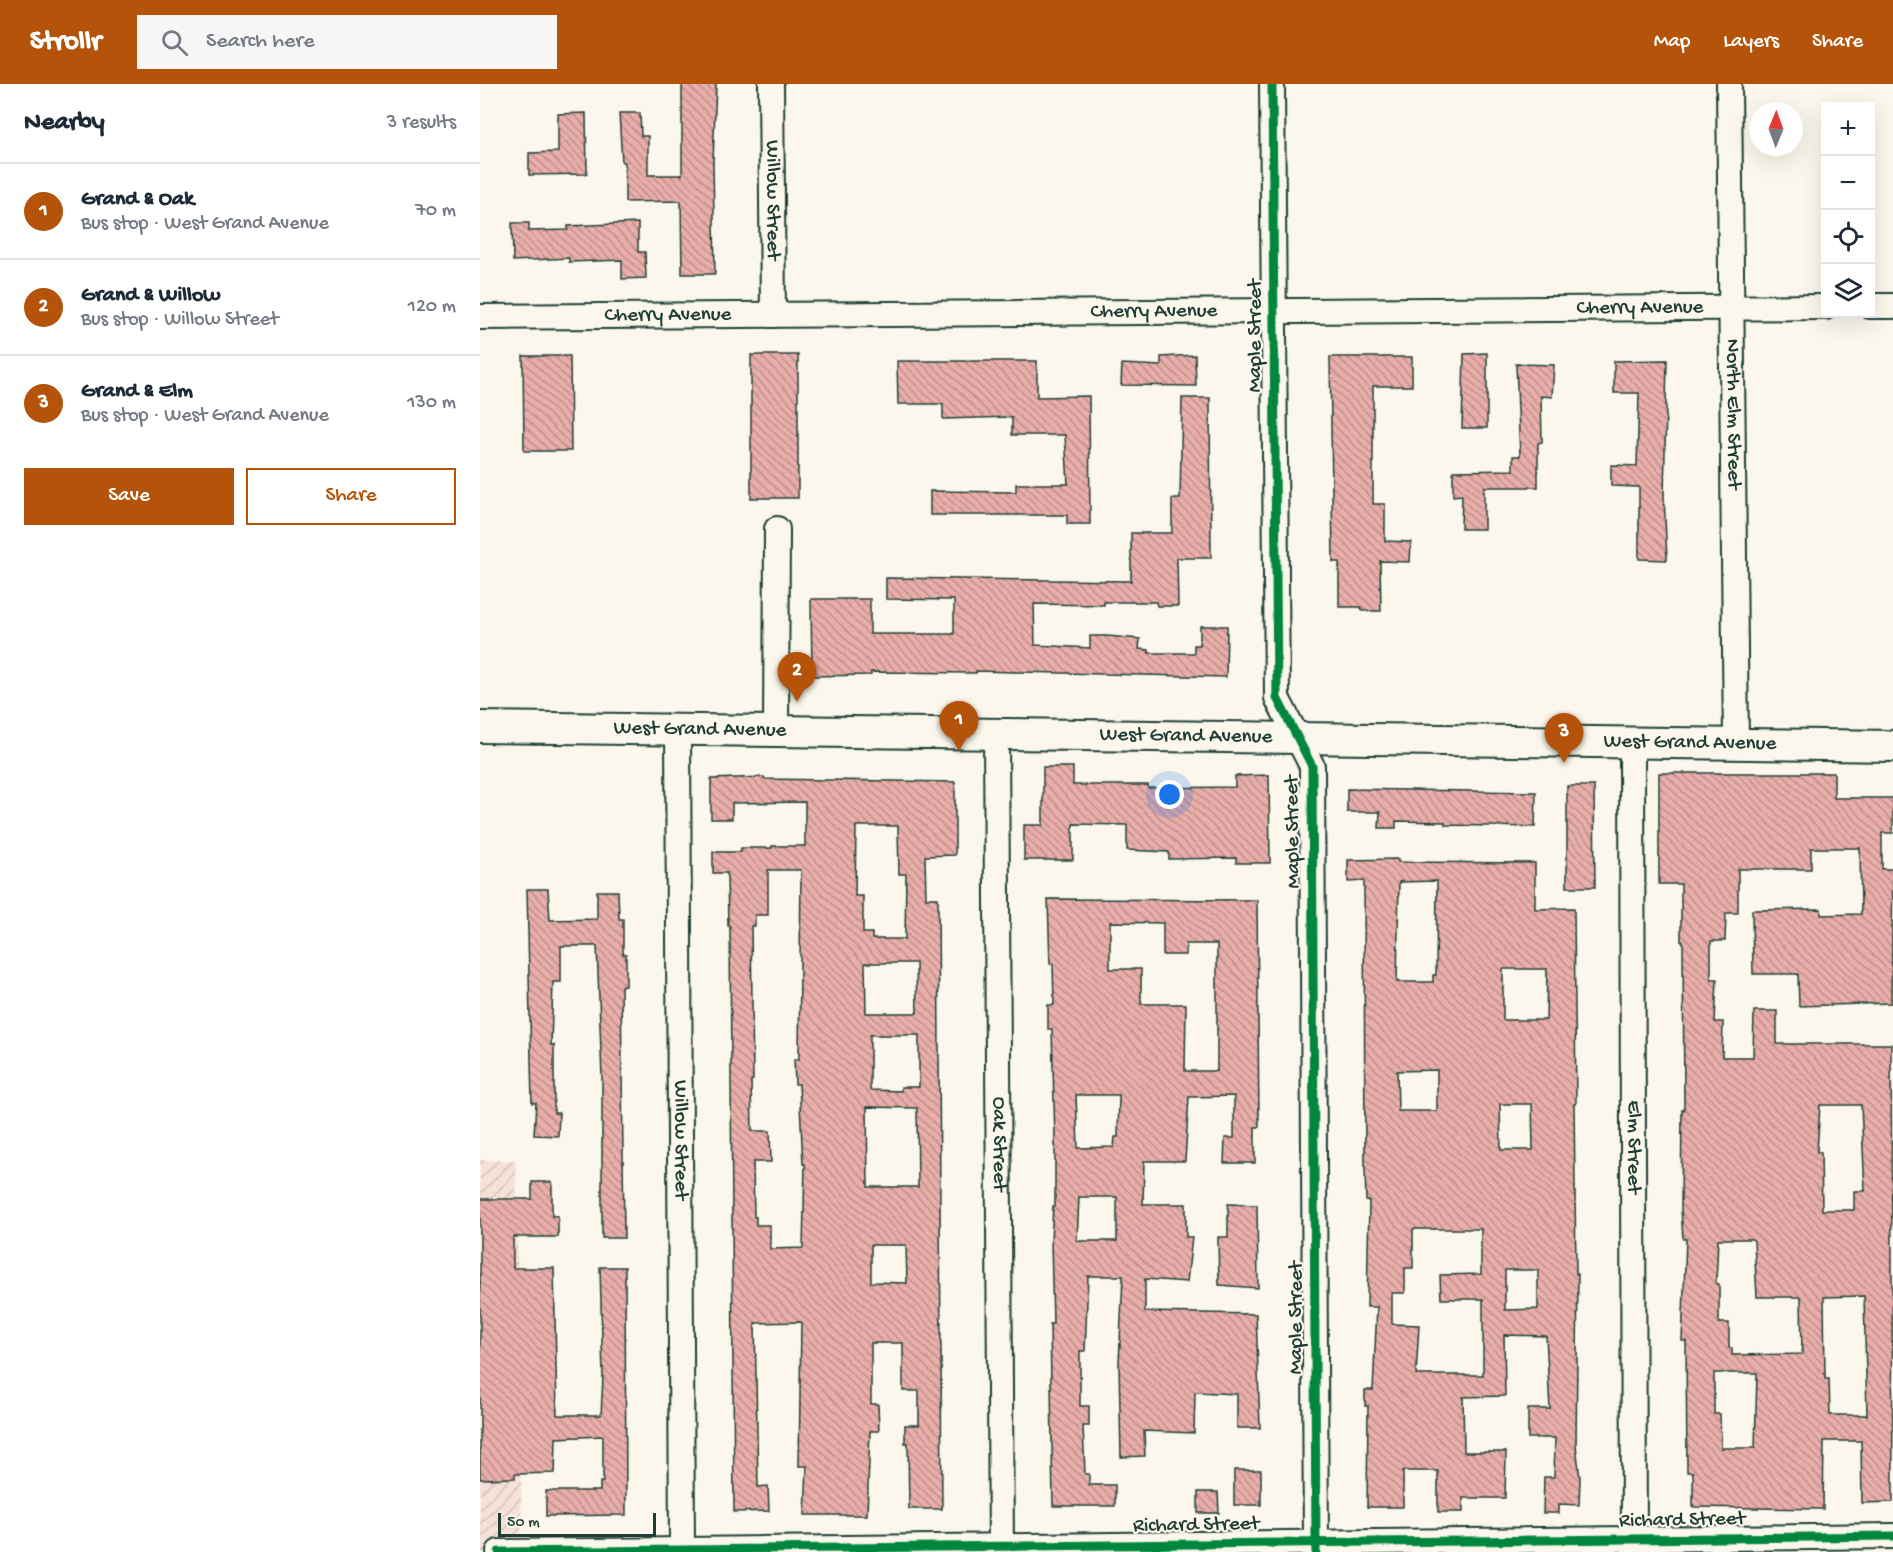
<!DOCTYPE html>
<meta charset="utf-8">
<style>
:root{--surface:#fff;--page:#f6f6f7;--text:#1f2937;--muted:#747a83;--line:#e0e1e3;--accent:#b45309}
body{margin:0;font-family:"Gochi Hand",sans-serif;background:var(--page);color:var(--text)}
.controls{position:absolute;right:18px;top:18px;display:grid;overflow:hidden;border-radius:0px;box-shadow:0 6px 24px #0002}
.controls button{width:54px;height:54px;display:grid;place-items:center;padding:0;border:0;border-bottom:2px solid var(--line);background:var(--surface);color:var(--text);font:30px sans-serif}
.compass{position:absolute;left:1269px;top:18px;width:54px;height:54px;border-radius:50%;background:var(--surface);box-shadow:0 6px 24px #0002;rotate:1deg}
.scale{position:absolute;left:18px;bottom:15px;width:158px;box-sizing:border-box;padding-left:6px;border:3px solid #1f3d34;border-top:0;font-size:16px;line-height:21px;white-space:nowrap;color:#1f3d34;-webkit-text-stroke:4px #fbf7ec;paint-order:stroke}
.you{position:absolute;left:690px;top:711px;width:21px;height:21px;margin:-15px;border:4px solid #fff;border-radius:50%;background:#1a73e8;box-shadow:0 0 0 9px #1a73e833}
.badge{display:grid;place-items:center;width:39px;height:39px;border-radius:50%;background:var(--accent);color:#fff;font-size:20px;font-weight:700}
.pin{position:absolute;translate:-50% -50px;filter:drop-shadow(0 2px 3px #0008)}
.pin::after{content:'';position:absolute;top:32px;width:21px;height:18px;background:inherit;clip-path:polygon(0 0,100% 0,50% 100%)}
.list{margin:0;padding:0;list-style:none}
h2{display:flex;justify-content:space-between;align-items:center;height:78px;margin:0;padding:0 24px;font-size:26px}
h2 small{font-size:20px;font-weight:400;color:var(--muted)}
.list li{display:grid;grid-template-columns:39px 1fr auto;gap:18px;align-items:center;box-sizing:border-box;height:96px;padding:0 24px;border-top:2px solid var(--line)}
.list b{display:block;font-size:22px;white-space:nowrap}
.list p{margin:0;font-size:20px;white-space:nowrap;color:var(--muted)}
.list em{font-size:20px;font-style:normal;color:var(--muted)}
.actions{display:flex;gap:12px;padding:18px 24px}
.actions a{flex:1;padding:14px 0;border:2px solid var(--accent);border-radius:0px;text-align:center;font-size:21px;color:var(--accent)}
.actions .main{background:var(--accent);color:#fff}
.icon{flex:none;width:33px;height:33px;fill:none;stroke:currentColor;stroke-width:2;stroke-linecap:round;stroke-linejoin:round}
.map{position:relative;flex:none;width:1413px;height:1468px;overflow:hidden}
header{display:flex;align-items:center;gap:36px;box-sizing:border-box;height:84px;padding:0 30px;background:var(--accent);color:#fff}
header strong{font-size:28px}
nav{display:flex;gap:33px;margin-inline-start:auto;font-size:21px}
.search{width:420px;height:54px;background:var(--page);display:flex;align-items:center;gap:15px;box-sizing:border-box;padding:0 21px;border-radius:0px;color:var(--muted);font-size:22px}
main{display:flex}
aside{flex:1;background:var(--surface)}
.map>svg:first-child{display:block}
</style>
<header>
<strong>Strollr</strong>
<div class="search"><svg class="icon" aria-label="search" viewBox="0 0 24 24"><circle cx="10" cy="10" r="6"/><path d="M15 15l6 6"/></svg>Search here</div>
<nav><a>Map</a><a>Layers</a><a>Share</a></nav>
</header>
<main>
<aside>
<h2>Nearby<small>3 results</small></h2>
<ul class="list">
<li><span class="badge">1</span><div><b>Grand &amp; Oak</b><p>Bus stop · West Grand Avenue</p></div><em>70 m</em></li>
<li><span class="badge">2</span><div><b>Grand &amp; Willow</b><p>Bus stop · Willow Street</p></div><em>120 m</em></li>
<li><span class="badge">3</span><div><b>Grand &amp; Elm</b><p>Bus stop · West Grand Avenue</p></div><em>130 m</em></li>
</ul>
<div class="actions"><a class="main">Save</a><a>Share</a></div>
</aside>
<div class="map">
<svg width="1413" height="1468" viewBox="0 0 1413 1468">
<defs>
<pattern id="industrial-furrows" width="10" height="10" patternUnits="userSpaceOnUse" patternTransform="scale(1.5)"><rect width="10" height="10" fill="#f6e1d8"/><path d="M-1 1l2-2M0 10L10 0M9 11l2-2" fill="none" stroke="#d2c2ba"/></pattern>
<pattern id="building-back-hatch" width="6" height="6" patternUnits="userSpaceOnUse" patternTransform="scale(1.5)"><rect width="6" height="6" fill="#e9aea9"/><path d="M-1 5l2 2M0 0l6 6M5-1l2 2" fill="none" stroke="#bc8f8a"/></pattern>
</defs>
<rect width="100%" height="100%" fill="#fbf7ec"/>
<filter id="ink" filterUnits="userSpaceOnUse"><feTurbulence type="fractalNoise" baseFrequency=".0167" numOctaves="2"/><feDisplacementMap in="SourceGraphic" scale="12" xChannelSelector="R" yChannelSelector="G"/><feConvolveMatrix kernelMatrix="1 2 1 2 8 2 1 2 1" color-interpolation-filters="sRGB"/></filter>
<g filter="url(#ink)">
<polygon fill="url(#industrial-furrows)" points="0,1076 36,1077 42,1468 0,1468"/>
<g fill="url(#building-back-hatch)" stroke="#1f3d34" stroke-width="1.5" fill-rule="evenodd">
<polygon points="202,0 236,0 233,78 235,190 202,190 201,117 145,118 145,78 142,78 139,29 160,29 161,52 168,52 168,91 202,91"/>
<polygon points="106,29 107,90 49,91 49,69 78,68 78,30"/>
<polygon points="32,139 49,139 49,147 88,146 88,142 158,139 158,168 165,168 166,194 142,195 142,176 89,178 89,174 33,177"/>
<polygon points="1007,269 1007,344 982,344 984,270"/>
<rect x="271" y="271" width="47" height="143"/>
<polygon points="715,271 716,302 641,301 642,280 681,282 681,273"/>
<polygon points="43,272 90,272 91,367 44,367"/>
<polygon points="850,273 932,273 932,302 893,302 893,420 905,420 905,457 931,458 930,478 900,477 901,527 882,527 881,523 859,523 859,478 853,478"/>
<polygon points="1187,276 1184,413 1187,476 1159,475 1159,403 1131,402 1131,381 1157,382 1159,309 1134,309 1134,277"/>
<polygon points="417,277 557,277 557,313 609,312 610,440 587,440 587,431 450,431 450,407 536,408 536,400 588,400 585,351 532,351 532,333 463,335 463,320 418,320"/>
<polygon points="1036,280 1074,281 1072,313 1061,312 1062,358 1058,359 1058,403 1004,403 1004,445 981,445 982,411 973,412 973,387 1033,386 1033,372 1040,372"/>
<polygon points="702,314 730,314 731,474 697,474 698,522 677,522 676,518 624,518 624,521 554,520 555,561 610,564 610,552 627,552 660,555 659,565 669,566 669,569 714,569 714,561 720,561 720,542 747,542 746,593 496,587 496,589 391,588 391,591 332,592 331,515 390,515 390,550 474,550 474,516 406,515 406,494 651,497 651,449 692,449 692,415 700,415"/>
<polygon points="563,683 593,683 593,701 668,701 668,704 755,703 755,692 789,691 790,779 756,779 756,774 689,775 689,768 647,766 647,741 593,740 593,776 544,776 544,741 563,741"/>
<path d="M1179,689H1354V714H1413V749H1402V785H1413L1411,919L1319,922L1318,890H1273L1272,826L1341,825V831L1381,830L1380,764H1331V785H1258V829H1246L1245,857H1231V895H1237L1235,938H1243L1242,973H1273L1274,927H1297V960H1411L1413,1418L1382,1419L1381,1357H1344L1343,1425L1213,1423V1388H1207L1206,1257H1202L1206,1155H1203L1201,1124L1202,1026H1204L1203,857H1201V800H1179ZM1340,1021H1381L1385,1107H1374V1126H1342L1341,1068H1337ZM1238,1155H1272L1274,1157L1277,1213H1321L1322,1270L1252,1271V1264H1249V1239H1239V1200H1236ZM1384,1212L1387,1331H1350L1349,1295H1345L1344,1213ZM1234,1289H1277L1275,1364H1241L1240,1330H1234Z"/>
<path d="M284,693L285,695L475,698V771L445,772L446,814H458L462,1425H429L428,1359H425V1341H439V1307H423V1259H391V1320H398L399,1347H390L387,1431H325L327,1382H319L321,1238L275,1239L278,1403L288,1402L289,1427L254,1428L250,842H248L247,789H233V768H261V764H292V762H325V718L252,719V735H231V695ZM376,742H418L419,790H426L425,855H392V849H383V812H375ZM288,786H321L319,975H314L315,1000H319L323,1080H325L323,1164L290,1165V1141H276V1133H274L273,1078H291L290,1047H272L271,996H273L271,842H275V831H288ZM385,879H436L437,929H386ZM390,951H439V1003H421V1007L390,1006ZM387,1023L437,1024L438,1103H388ZM391,1161H426L427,1199L391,1198Z"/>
<polygon points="1087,702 1114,702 1115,803 1087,803"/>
<polygon points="867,705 1056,708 1055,743 965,741 965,738 916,737 916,744 899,744 900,728 867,728"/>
<path d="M918,775V778L1055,779V825L1094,824L1096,1020H1094L1096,1190H1098L1096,1361L1100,1394L1099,1421L1079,1420V1429H1063L1064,1393H1074L1075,1354H1048V1325H1070L1066,1252L1024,1251L1025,1312L983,1313L984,1368H1026L1025,1414H983V1428H958V1387H923V1423H887L888,1322H885V1306H893L897,1223H887L889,1117H886L885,1085L884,797L868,798V776ZM957,797L956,891H953V898H917L919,798ZM1023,885H1067L1066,936H1023ZM957,986V1027H918L917,987ZM1020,1020H1052L1053,1066H1021ZM933,1145H1001V1190L960,1191L961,1215H1003V1291H936L939,1241L912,1240V1209H925V1184H933ZM1025,1186H1058V1225L1025,1226Z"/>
<polygon points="47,805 68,805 70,836 117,835 117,807 138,807 139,835 143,835 143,870 146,870 146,902 141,902 144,1154 122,1154 122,994 117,862 81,862 81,898 73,898 71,961 74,961 74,1029 79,1029 78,1052 54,1051 56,1019 52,1019"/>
<path d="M568,815L777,816L779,1043H775V1079H744L745,1054H754V1012L709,1013L705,1077H664L663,1120H706V1153H712L707,1198L665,1195V1228L776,1230L780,1344H757V1310L715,1308L714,1349L664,1347L665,1372L641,1373L639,1279L643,1192H608L605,1267H600V1322H609V1342H603L605,1390H609V1401H635V1422H573L570,1240H573L571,1157L573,1122H575V1056L572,945H568V921H574L573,880H570ZM630,838L683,839V871H706V860H737V987H705L706,920H661V885H630ZM596,1011H639L638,1053H635L634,1063L598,1064ZM599,1113H637V1157H597Z"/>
<polygon points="52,1098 72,1098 72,1132 78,1132 78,1153 33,1153 33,1184 74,1184 77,1331 121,1331 123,1293 120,1183 145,1183 146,1431 66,1432 66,1407 120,1407 120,1398 123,1398 123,1352 76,1354 75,1389 35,1390 35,1394 0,1395 0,1115 52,1115"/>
<polygon points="748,1120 777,1121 778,1204 739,1201 738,1153 748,1153"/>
<rect x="754" y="1386" width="27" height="35"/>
<polygon points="718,1408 738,1408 739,1429 718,1429"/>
</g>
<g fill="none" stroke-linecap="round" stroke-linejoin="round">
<defs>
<g id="minor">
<path id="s1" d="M291,0L293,231"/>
<polyline points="792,0 797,614 832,682 836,1468"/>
<path id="s2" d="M1249,0L1256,659"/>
<polyline points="1390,222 1413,222"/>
<path id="s3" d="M0,233L1346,223"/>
<path id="s4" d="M198,645L202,1468"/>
<polyline points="296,647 297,445"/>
<path id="s5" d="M516,650L521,1468"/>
<path id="s6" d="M1152,658L1154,1468"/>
<polyline points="19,1468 1413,1452"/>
</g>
<g id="major">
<path id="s7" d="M0,643L1413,662"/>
</g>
</defs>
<use href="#minor" stroke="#1f3d34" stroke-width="28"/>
<use href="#major" stroke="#1f3d34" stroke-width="34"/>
<use href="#minor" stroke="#fbf7ec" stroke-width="24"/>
<use href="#major" stroke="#fbf7ec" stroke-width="30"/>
<defs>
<g id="cycleway">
<polyline points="792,0 797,614 832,682 836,1468"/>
<polyline points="19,1468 1413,1452"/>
</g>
</defs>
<use href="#cycleway" stroke="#fbf7ec" stroke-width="13"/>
<use href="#cycleway" stroke="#00873e" stroke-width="9"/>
</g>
</g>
<g text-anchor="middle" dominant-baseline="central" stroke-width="4.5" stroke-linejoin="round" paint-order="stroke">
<g font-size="21" fill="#1f3d34" stroke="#fbf7ec">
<text stroke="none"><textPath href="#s1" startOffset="116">Willow Street</textPath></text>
<text stroke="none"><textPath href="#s3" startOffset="1160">Cherry Avenue</textPath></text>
<text stroke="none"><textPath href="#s3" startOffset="674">Cherry Avenue</textPath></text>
<text stroke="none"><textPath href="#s3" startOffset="188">Cherry Avenue</textPath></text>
<text transform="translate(776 252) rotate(-90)">Maple Street</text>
<text stroke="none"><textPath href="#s2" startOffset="330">North Elm Street</textPath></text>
<text stroke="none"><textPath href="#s7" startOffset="220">West Grand Avenue</textPath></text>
<text stroke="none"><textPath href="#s7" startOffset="706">West Grand Avenue</textPath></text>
<text stroke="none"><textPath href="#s7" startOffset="1210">West Grand Avenue</textPath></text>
<text transform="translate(814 748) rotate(-91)">Maple Street</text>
<text stroke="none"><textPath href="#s4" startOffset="411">Willow Street</textPath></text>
<text stroke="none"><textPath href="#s5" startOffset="410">Oak Street</textPath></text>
<text stroke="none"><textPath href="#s6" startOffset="405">Elm Street</textPath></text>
<text transform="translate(817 1234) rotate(-90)">Maple Street</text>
<text transform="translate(1202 1437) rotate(-1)">Richard Street</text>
<text transform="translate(716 1442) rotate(-1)">Richard Street</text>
</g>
</g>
</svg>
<div class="controls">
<button>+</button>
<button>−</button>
<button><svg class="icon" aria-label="locate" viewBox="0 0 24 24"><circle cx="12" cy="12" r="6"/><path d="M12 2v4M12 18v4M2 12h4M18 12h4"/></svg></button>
<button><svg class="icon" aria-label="layers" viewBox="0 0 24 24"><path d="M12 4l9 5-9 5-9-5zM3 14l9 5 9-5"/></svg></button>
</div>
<svg class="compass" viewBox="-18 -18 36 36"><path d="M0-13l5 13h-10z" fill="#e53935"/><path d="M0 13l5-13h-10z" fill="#747a83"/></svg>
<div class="scale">50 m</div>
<div class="you"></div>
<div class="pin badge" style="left:479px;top:667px">1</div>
<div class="pin badge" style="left:317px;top:618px">2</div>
<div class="pin badge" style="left:1084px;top:679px">3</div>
</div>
</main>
